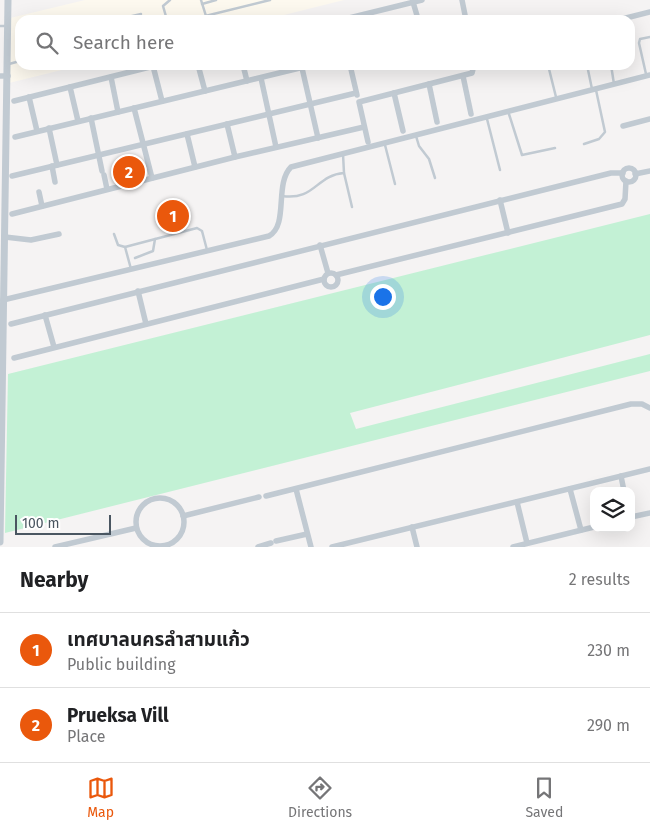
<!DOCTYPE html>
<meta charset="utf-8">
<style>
:root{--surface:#fff;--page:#f6f6f6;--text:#202124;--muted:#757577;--line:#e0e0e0;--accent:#ea580c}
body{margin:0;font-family:"Fira Sans","Noto Sans Thai",sans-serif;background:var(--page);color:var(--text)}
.controls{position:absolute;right:15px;bottom:15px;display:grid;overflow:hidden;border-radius:10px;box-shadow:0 5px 20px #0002}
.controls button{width:45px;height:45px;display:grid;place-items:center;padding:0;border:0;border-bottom:1px solid var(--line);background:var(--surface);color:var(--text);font:25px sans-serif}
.scale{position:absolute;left:15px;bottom:12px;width:96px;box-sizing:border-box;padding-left:5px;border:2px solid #4a5661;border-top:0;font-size:14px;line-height:18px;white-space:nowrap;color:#4a5661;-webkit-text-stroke:4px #fff;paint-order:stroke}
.you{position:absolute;left:382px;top:296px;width:18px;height:18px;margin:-12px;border:4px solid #fff;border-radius:50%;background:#1a73e8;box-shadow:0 0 0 8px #1a73e833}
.badge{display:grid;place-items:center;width:32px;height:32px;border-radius:50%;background:var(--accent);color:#fff;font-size:16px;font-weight:700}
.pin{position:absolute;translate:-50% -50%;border:2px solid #fff;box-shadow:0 1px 5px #0006}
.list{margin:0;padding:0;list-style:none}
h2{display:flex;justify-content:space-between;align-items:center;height:65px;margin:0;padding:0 20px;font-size:21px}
h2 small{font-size:16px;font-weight:400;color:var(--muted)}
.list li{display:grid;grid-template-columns:32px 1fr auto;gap:15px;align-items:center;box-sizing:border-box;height:75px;padding:0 20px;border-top:1px solid var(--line)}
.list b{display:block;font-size:19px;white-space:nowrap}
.list p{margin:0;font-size:16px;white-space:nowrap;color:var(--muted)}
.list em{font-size:16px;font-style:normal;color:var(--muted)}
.icon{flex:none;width:28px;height:28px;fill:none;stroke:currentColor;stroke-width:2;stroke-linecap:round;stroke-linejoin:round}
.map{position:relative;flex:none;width:650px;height:547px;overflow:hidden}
.search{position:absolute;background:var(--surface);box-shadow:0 5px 20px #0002;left:15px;right:15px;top:15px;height:55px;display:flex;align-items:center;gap:12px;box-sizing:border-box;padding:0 18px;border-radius:15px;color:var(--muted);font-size:19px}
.sheet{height:215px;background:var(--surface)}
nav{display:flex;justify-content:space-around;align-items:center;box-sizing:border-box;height:70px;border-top:1px solid var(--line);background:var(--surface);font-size:14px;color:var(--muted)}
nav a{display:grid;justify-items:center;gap:2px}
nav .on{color:var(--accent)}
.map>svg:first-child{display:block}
</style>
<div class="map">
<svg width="650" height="547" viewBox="0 0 650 547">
<rect width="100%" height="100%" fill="#f5f3f3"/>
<polygon fill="#fdf9ef" points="85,0 344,0 264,20 20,20 20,65 82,65 5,84 6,19"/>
<polygon fill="#c3f1d5" points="650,214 650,335 350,413 356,429 650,354 650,371 5,533 8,374"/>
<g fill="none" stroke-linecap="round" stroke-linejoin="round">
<g stroke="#c1cad2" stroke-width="2.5">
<polyline points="201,0 206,16"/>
<polyline points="202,4 216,0"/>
<polyline points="115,20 141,14"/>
<polyline points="167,20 163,6 170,0"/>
<polyline points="189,20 270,0"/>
<polyline points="0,26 7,26"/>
<polyline points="9,64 20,61"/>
<polyline points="548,65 556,97"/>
<polyline points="587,65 592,89"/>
<polyline points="611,65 614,84"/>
<polyline points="646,74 639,43 640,39 650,37"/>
<polyline points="508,111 522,155 555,148"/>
<polyline points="487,119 500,170"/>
<polyline points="416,136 419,146 429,159 435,178"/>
<polyline points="584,144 599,139 605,132 596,90"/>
<polyline points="385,145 395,184"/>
<polyline points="344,173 352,207"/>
<path d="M282,196C315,201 316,175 344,173L343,154"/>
<polyline points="114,234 118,245 125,247 131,269"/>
<polyline points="125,247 197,228 202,231 207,250"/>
<polyline points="135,258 153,251 155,239"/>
</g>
<g stroke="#c1cad2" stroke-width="5.5">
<polyline points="462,0 466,20"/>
<polyline points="413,2 418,19"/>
<polyline points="341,20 422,0"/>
<polyline points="618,20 650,12"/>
<polyline points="198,65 205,91"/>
<polyline points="243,65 247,81"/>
<polyline points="350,65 357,95"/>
<polyline points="153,66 162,101"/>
<polyline points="302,68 318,138"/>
<polyline points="0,76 8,76"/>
<polyline points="463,76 471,114"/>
<polyline points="111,77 118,112"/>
<polyline points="261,78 276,147"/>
<polyline points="429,84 437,122"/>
<polyline points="70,87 78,121"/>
<polyline points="394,93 403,131"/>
<polyline points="29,97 37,131"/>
<polyline points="14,101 158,65"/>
<polyline points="134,108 152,178"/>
<polyline points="91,118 102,171"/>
<polyline points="227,124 235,157"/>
<polyline points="623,126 650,119"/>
<polyline points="49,128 57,165"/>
<polyline points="187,134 195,167"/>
<polyline points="15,137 312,65"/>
<polyline points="368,142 359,102 472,73 474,65"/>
<polyline points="52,166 55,182"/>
<circle cx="629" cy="175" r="7"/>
<polyline points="635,174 650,171"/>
<polyline points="104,175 107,189"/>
<polyline points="12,176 356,93"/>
<polyline points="39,192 42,206"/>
<polyline points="500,200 508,233"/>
<polyline points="12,214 235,157 364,127"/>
<polyline points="5,237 31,240 59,234"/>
<polyline points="320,245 328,273"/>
<circle cx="331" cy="280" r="7"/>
<polyline points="336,275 622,204 625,199 626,181"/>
<polyline points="138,291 146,324"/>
<path d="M3,300L269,236C289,225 274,184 291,167L650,75"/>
<polyline points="45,315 54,347"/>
<polyline points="11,324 611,173 623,173"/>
<polyline points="14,358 324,279"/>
<polyline points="621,476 624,491"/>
<polyline points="296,489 311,547"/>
<polyline points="570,489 581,530"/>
<polyline points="266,496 631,404 642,404 650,408"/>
<circle cx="160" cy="522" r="24"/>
<polyline points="517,502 527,543"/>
<polyline points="183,516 259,497"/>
<polyline points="631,517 650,513"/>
<polyline points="412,527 417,547"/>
<polyline points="276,541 307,534"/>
<polyline points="55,547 136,528"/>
<polyline points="258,547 271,543"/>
<polyline points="332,547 650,469"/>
<polyline points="513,547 594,527"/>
</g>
<polyline stroke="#c1cad2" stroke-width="7" points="0,542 8,0"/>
</g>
</svg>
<div class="controls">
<button><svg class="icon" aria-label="layers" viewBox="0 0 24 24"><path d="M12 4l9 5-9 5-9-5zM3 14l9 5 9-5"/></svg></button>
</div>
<div class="scale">100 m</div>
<div class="you"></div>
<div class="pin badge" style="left:173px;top:216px">1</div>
<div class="pin badge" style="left:129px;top:172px">2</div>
<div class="search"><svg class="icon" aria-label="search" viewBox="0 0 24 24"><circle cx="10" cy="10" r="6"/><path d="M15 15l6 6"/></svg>Search here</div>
</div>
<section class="sheet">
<h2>Nearby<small>2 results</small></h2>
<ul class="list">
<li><span class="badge">1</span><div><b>เทศบาลนครลำสามแก้ว</b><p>Public building</p></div><em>230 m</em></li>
<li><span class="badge">2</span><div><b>Prueksa Vill</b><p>Place</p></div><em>290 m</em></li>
</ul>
</section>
<nav>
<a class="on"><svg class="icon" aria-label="map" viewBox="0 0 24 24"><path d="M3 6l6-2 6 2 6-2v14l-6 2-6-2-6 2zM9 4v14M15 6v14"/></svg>Map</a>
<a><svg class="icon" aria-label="directions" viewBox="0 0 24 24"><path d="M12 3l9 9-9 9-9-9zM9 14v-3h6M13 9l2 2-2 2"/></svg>Directions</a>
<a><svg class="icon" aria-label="saved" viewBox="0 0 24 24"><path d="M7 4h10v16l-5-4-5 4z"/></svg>Saved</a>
</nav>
